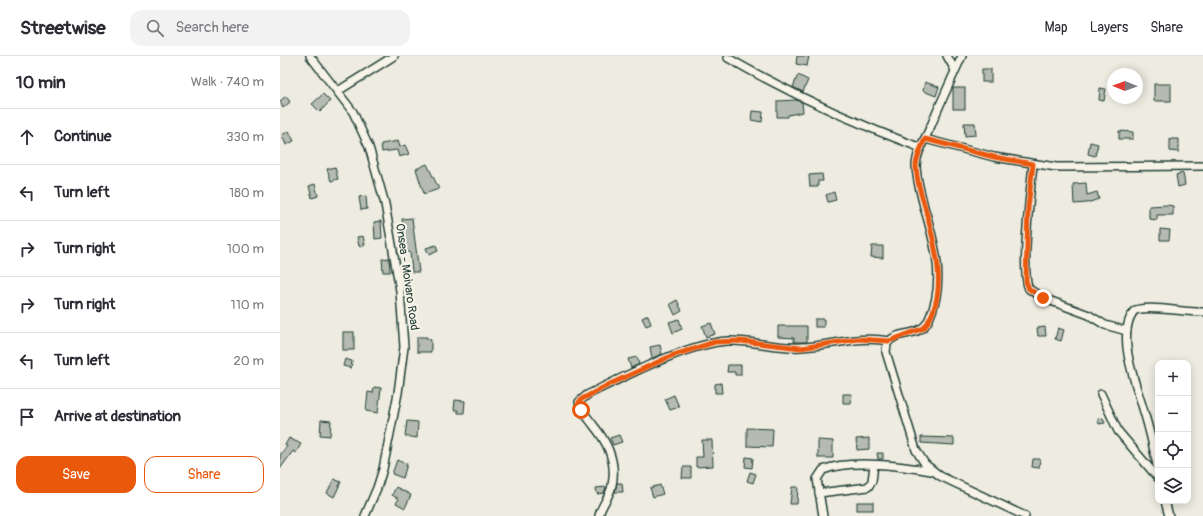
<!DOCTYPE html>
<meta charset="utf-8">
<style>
:root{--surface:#fff;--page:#f2f2f3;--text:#2b2b33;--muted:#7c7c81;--line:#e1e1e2;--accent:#ea580c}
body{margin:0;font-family:Pangolin,sans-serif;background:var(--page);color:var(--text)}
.controls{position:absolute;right:12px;bottom:12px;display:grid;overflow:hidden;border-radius:8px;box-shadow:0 2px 10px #0003}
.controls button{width:36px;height:36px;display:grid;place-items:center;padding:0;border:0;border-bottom:1px solid var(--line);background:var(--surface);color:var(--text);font:20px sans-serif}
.compass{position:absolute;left:827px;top:12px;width:36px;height:36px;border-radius:50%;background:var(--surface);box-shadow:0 2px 10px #0003;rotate:271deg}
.stop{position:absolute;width:12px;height:12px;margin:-9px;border:3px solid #ea580c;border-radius:50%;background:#fff}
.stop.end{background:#ea580c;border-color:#fff;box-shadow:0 1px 4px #0008}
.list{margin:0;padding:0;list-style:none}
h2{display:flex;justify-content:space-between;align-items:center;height:52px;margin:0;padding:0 16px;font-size:17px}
h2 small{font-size:13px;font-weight:400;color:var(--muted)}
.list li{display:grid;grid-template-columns:26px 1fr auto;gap:12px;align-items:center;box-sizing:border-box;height:56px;padding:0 16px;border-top:1px solid var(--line)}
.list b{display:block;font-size:15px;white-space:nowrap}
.list em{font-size:13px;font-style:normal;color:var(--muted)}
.actions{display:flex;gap:8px;padding:12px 16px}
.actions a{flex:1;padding:9px 0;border:1px solid var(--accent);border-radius:12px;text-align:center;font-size:14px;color:var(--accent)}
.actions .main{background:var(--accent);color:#fff}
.icon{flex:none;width:22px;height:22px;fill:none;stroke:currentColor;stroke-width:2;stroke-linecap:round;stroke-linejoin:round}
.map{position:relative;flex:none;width:923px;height:460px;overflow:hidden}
header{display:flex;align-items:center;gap:24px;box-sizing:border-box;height:56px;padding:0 20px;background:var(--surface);border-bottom:1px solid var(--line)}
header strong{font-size:19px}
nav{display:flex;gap:22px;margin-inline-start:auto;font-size:14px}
.search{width:280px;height:36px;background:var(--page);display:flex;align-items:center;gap:10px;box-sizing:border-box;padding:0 14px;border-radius:12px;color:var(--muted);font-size:15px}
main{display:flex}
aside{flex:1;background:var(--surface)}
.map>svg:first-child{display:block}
</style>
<header>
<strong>Streetwise</strong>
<div class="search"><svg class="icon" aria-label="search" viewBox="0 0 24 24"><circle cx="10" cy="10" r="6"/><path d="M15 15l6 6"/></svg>Search here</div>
<nav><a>Map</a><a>Layers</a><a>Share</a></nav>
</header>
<main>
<aside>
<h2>10 min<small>Walk · 740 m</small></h2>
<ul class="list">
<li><svg class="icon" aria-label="ahead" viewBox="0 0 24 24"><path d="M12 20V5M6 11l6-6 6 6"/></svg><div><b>Continue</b></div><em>330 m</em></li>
<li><svg class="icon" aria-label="left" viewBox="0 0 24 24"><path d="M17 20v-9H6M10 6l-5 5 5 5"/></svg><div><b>Turn left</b></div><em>180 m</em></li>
<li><svg class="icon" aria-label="right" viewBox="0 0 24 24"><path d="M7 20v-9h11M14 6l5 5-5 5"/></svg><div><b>Turn right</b></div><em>100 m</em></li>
<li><svg class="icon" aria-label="right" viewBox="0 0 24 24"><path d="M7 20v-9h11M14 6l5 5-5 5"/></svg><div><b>Turn right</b></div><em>110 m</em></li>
<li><svg class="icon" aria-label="left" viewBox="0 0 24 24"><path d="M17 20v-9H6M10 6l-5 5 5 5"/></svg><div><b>Turn left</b></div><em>20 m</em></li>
<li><svg class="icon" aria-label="arrive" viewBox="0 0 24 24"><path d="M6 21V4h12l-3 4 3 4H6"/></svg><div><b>Arrive at destination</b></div></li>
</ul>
<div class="actions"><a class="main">Save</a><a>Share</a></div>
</aside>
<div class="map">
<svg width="923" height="460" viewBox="0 0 923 460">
<rect width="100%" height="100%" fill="#eeece1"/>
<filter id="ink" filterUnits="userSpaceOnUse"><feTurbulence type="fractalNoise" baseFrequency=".025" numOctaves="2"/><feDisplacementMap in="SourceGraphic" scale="8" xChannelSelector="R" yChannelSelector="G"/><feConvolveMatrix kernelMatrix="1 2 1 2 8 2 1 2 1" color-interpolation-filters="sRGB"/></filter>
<g filter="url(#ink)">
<g fill="#b5bbb0" stroke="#1f3d34">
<polygon points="517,0 529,0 527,10 516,8"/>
<rect x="702" y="13" width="9" height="13"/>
<polygon points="518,19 528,24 523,36 513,31"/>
<polygon points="645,26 659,31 656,40 643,35"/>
<rect x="874" y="28" width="17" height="17"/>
<rect x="673" y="32" width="12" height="21"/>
<polygon points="820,32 826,33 824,45 819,44"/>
<polygon points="43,38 50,45 40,56 32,48"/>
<polygon points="6,40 10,46 3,52 0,45"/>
<polygon points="516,44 522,46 523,56 508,59 508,61 497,61 497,45"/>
<polygon points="472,55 483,56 482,66 471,64"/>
<polygon points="684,67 695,67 696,79 685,80"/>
<polygon points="9,75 14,85 6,89 2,79"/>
<polygon points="839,75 853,76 853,83 839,83"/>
<polygon points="890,83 899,83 899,96 890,95"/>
<polygon points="118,85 120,91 125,89 129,98 119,101 117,94 102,96 101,88"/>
<polygon points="810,86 818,88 815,100 808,98"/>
<polygon points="147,108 159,133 144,138 136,113"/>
<polygon points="55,111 58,123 51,125 47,113"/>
<polygon points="903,117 905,129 898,131 896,119"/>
<polygon points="542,118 543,125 538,125 538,131 530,131 529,119"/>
<polygon points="806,127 807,139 817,136 819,143 807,147 794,148 793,128"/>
<polygon points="35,128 38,140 32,142 29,130"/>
<polygon points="554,136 556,144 548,146 546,139"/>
<polygon points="86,140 87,153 81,154 79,141"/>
<polygon points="887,149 893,150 893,159 877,159 877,164 869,163 869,150"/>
<polygon points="132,162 139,216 132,216 130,196 122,197 120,176 124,176 122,163"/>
<polygon points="101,165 102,182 95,183 94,166"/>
<polygon points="880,173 890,174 889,184 880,184"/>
<polygon points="83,180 85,189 79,190 77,181"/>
<polygon points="156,189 158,195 149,199 146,192"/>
<polygon points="592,190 603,190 603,202 591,201"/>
<polygon points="109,202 110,216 103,216 102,203"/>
<polygon points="397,244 402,255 395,259 390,248"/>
<polygon points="368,259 371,268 366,270 362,262"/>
<polygon points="399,263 402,273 393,277 389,266"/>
<rect x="535" y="263" width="9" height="8"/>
<polygon points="431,267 435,278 426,281 422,270"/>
<polygon points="498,270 527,270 527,286 514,286 514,282 498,281"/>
<polygon points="765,271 766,280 758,280 757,272"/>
<polygon points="778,272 784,274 781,285 775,283"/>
<rect x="63" y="276" width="11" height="18"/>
<polygon points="137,281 147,281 147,283 151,284 151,296 137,296"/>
<polygon points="380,289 382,298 372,302 370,291"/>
<polygon points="357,301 359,308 351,312 348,303"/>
<polygon points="65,303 72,305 71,312 63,310"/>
<polygon points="448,309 461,309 461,319 455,319 455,316 447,316"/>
<polygon points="441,327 442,337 435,337 435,328"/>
<polygon points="94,331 101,332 98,357 86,355 88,336 93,337"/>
<polygon points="563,338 572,338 571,347 563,347"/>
<polygon points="394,339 399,351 390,354 385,343"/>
<polygon points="175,344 185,345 184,357 178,357 178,354 174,354"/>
<polygon points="823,362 825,367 819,368 818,363"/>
<polygon points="41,364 51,365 50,380 40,379"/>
<polygon points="127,365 138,366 137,382 125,380"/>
<polygon points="467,372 493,373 492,391 467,390"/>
<polygon points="339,379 342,386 333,389 330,382"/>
<polygon points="641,381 674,382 674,389 641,387"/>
<polygon points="9,382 21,388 16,397 13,395 0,413 0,399 7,390 5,389"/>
<polygon points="589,382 589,393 577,394 576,383"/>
<polygon points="422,384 432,384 433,410 416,411 416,401 423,401"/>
<polygon points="538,384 553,385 553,402 538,402"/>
<polygon points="597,397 603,397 603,403 598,403"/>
<polygon points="466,401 473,402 472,412 465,411"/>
<polygon points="753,403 760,403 759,412 752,411"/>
<polygon points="117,404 127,408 123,422 112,418"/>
<polygon points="403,411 411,411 411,422 402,422"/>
<polygon points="470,416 476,418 473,427 467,425"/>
<polygon points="54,423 61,426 54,441 47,437"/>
<polygon points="337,427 342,427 343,436 335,436"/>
<polygon points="380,429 383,438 373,441 370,432"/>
<polygon points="116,431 131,439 125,452 116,447 119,443 112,439"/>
<polygon points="326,431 324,437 317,438 316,432"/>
<polygon points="512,431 518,431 517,448 510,448"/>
<rect x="577" y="446" width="16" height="8"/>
</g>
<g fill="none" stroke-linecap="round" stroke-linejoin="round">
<defs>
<g id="street">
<polyline points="30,0 73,56 89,91 105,148 120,235 124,291 118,337 103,413 97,432 85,460"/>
<polyline points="667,0 675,14"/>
<path d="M682,0C671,24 660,48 650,72C644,84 637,96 636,109C636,123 641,137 644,151C655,187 666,227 649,263C640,284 617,272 607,288L606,296L636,394L645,408L660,420L745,460"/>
<path d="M448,2C509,37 574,67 641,92"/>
<polyline points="58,35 114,0"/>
<polyline points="645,83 714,101 776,111 923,110"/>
<path d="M753,108C751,131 740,216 749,233L763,242L809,259L825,269L847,275"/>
<polyline points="821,338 838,375 878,422"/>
<path d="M878,414C874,394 870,375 864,356C857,330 835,280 854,255C864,248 907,257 923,256"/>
<polyline points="539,437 588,431 592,425 594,409"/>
<polyline points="885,445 889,460"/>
<path d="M319,460C321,449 330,441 332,429C337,406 328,387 314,370C309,363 303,357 300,350L299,346L307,339C343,321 408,287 448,285C473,284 496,293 521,291C551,290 578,279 609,285"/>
<path d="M543,460L537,423L543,414C570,403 622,410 651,415"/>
</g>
</defs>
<use href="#street" stroke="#1f3d34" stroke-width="10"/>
<use href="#street" stroke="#f7f3e8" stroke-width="7"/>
</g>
</g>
<g fill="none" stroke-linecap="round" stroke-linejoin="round" filter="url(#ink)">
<path stroke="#ea580c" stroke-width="5" d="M301,354L299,346L302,343L330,328L391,300L435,286L460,285L521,292L578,283L609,285L644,272C670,237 655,189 645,151C641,138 636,123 636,109C637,100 641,92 645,83L714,101L753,108L748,152L746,225L749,233L763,242"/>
</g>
<g text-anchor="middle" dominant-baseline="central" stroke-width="4" stroke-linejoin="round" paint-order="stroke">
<g font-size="12" fill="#1f3d34" stroke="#f7f3e8">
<text transform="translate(127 221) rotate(82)">Onsea - Moivaro Road</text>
</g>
</g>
</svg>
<div class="controls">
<button>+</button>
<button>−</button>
<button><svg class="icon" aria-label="locate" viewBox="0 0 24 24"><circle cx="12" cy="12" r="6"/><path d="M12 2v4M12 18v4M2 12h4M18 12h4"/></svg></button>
<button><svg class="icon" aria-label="layers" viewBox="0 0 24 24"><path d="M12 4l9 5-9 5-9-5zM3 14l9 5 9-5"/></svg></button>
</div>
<svg class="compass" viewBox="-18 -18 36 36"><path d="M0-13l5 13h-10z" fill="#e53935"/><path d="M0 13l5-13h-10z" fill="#7c7c81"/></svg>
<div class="stop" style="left:301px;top:354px"></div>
<div class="stop end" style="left:763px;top:242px"></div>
</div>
</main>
